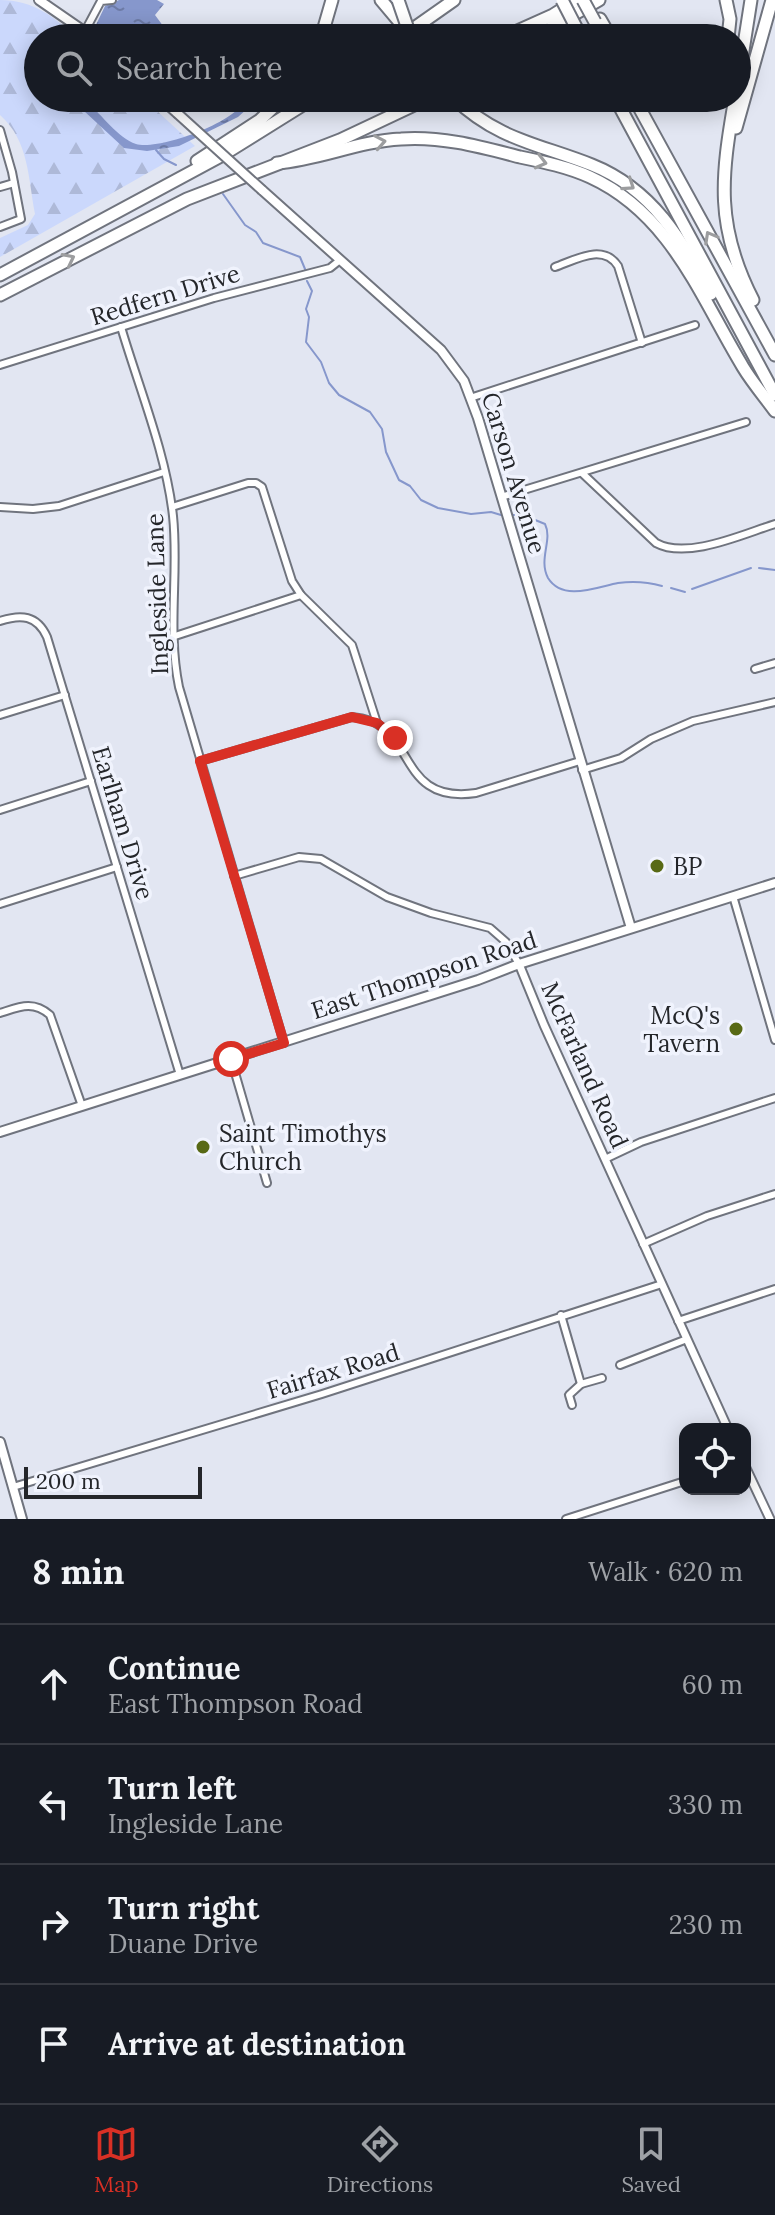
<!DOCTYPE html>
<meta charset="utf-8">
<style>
:root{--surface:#171b24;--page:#20242c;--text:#f1f3f6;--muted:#9ea1a6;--line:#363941;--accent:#d93025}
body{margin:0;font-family:Lora,serif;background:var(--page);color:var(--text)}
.controls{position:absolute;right:24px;bottom:24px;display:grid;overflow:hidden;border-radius:16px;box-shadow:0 4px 20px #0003}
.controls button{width:72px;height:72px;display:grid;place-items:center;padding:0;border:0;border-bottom:2px solid var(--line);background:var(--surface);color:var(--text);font:40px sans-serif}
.scale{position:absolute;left:24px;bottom:20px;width:178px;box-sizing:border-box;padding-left:8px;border:4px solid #24262a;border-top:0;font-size:22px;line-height:28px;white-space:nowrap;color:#24262a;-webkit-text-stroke:6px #f0f3fd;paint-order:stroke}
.stop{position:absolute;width:24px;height:24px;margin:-18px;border:6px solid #d93025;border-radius:50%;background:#fff}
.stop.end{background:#d93025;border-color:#fff;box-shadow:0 2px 8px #0008}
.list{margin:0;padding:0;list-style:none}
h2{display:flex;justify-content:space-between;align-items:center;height:104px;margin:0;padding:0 32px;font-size:34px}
h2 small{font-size:26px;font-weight:400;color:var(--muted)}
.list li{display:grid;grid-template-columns:52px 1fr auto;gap:24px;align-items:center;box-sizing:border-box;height:120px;padding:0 32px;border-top:2px solid var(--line)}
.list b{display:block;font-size:30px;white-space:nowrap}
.list p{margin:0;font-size:26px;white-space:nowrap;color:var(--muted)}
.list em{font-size:26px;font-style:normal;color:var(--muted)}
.icon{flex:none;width:44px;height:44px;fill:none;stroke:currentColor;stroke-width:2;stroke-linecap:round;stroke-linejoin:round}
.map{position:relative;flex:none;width:775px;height:1519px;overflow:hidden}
.search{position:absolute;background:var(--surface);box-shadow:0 4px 20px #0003;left:24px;right:24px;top:24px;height:88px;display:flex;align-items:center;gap:20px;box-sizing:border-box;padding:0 28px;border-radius:44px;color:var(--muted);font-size:30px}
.sheet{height:584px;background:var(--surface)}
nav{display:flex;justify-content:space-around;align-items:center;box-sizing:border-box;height:112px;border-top:2px solid var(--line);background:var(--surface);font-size:22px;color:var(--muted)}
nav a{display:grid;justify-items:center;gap:4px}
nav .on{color:var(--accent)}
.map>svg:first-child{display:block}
</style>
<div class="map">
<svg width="775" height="1519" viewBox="0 0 775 1519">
<defs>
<pattern id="forest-firs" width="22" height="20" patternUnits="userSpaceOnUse" patternTransform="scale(2)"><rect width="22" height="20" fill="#cbd8fc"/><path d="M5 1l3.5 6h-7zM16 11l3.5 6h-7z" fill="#aeb9d8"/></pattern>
<pattern id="water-ripples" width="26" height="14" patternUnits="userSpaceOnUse" patternTransform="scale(2)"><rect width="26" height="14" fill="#8697cc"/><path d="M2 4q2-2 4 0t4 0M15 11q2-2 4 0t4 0" fill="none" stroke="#6d7ba6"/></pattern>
</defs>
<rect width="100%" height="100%" fill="#e2e6f2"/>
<path fill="url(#forest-firs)" d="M0,0C33,0 55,17 77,38H38V98H143L195,146L0,257V238L28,225L35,214C28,177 29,141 0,115Z"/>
<g fill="url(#water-ripples)">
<polygon points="119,0 157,0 164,4 155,15 172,38 106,38 95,27 105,6"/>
<path d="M70,98H80L88,103C102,115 118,138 136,144C159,151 240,121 246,98H251L248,108L238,117L179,146L147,151L124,148Z"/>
</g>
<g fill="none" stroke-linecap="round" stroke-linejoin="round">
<g stroke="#8697cc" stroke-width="2">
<polyline points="156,150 164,159 176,165"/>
<polyline points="223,194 245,225 256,232 263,243 300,257 305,269"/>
<polyline points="307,281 312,291 306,309 309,317 306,342 321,362 329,383 339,395 370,412 382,429 386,452 399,480 410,486 421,500 438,508 471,514 491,512 501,515"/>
<path d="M512,515H523L545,524C553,540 538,559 548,578C563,602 597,587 618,583C632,581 648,582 662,586"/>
<polyline points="759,568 775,570"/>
<polyline points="671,588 685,592"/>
<polyline points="692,589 751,568"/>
</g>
<defs>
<g id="minor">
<polyline points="85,31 101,1 112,0"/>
<polyline points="0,130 12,172 21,219 0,227"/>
<polyline points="0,187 14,183"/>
<path d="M555,267C575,260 603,243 618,266L642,343"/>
<path d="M121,327C139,388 166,453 173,516C179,573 167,629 179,687L284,1043"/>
<polyline points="0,365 214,298 330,268 340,260"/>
<polyline points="470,398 695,325"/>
<path d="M582,473L656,543C687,560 743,534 775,524"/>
<polyline points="501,497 746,422"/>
<polyline points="0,507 33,509 59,506 164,472"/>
<polyline points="172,507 248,483 256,483 262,487 292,581 301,595 352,645 377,723"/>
<path d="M0,621C21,614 37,615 47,637L180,1075"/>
<polyline points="172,637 301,595"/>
<polyline points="755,669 775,663"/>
<polyline points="0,715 65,695"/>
<path d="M200,761L352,717C419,721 393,805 476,793L580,761"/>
<polyline points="582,770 621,758 651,739 693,721 775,702"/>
<polyline points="0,810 91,781"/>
<polyline points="234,876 299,857 321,859 387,897 431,913 490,928 506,942 519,964"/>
<polyline points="733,896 775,1040"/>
<polyline points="0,904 117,867"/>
<path d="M0,1013C19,1007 33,1000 50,1015L82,1106"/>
<polyline points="231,1059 267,1183"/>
<polyline points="605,1159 641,1142 775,1098"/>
<polyline points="643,1244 707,1216 775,1194"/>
<polyline points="561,1315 581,1384"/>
<polyline points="678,1321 775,1289"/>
<polyline points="620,1365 687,1339"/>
<polyline points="572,1405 569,1395 581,1384 602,1378"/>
<polyline points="13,1487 322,1394 662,1284"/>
<polyline points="566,1519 685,1481"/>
</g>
<g id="tertiary">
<polyline points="519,964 544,1025 728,1429"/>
<polyline points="745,1466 770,1519"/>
</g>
<g id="secondary">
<polyline points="39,0 94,38"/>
<polyline points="160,98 177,113"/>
<polyline points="262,190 441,350 464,381 478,418 631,928"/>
<polyline points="0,1132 478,980 519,964 775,883"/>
<polyline points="0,1442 22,1519"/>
</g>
<g id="motorway">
<polyline points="381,0 402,25"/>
<polyline points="726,0 730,19 728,38"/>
<polyline points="600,19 611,38"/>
<polyline points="419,36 423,38"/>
<polyline points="536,36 599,0"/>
<polyline points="321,38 332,0"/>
<polyline points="400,38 454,0"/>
<polyline points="502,38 553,15 577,0"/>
<polyline points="737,89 751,0"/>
<path d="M454,98C498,140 539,144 592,165C652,189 682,240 711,294"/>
<polyline points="615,98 775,395"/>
<polyline points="634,98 775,355"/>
<path d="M735,98C721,177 715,226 753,300"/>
<polyline points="736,128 772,0"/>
<polyline points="197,161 260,120 283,98"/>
<path d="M277,163C319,160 358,141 401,139C442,136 481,147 520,157C544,162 568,167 590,177C671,214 700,296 743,367C752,382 764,396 775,411"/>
<polyline points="0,275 221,156 314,98"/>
<polyline points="0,295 187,199 340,140 429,98"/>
</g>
</defs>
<use href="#minor" stroke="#70747e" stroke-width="10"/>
<use href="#tertiary" stroke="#70747e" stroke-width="11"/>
<use href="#secondary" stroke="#70747e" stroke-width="12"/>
<use href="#motorway" stroke="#70747e" stroke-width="15"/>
<use href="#minor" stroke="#fff" stroke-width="6"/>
<use href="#tertiary" stroke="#fff" stroke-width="7"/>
<use href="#secondary" stroke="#fff" stroke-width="8"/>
<use href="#motorway" stroke="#fff" stroke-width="11"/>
<defs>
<polyline id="secondary-bridge" points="177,113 262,190"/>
<g id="motorway-bridge">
<polyline points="398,0 411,38"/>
<polyline points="562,0 579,33"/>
<polyline points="583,0 595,22"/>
</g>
</defs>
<use href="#secondary-bridge" stroke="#70747e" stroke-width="12" stroke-linecap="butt"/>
<use href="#motorway-bridge" stroke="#70747e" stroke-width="15" stroke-linecap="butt"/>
<use href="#secondary-bridge" stroke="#fff" stroke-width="8"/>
<use href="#motorway-bridge" stroke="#fff" stroke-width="11"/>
</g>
<defs><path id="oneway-chevron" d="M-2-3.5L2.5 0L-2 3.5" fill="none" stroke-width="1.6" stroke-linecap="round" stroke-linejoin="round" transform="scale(2)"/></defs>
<g stroke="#9c9d9f">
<use href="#oneway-chevron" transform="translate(380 142) rotate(-10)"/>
<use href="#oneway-chevron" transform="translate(541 162) rotate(14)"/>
<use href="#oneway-chevron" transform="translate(629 185) rotate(34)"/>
<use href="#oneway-chevron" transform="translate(710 237) rotate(-119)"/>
<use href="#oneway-chevron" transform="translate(69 259) rotate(-27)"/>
</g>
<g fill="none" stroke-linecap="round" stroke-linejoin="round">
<polyline stroke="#d93025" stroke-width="10" points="231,1059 284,1043 200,761 352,717 377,723 395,738"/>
</g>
<g fill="#586915" stroke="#f0f3fd" stroke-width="3">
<circle cx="657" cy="866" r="8"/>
<circle cx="736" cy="1029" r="8"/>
<circle cx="203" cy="1147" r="8"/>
</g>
<g text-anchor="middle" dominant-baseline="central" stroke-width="7" stroke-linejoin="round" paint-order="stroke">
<g font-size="24" fill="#24262a" stroke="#f0f3fd">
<text transform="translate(165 295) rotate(-17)">Redfern Drive</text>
<text transform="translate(514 473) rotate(73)">Carson Avenue</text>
<text transform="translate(157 594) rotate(-92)">Ingleside Lane</text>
<text transform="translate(123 823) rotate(73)">Earlham Drive</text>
<text transform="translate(424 975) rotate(-18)">East Thompson Road</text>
<text transform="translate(585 1065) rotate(66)">McFarland Road</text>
<text transform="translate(333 1371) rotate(-17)">Fairfax Road</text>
</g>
<g font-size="24" fill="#24262a" stroke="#f0f3fd" text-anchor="start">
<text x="673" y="866">BP</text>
<text x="720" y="1015" text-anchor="end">McQ's<tspan x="720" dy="28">Tavern</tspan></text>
<text x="219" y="1133">Saint Timothys<tspan x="219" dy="28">Church</tspan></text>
</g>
</g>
</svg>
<div class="controls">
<button><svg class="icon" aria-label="locate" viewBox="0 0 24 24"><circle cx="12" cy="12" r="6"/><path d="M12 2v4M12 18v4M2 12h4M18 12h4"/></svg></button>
</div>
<div class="scale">200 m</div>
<div class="stop" style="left:231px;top:1059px"></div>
<div class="stop end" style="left:395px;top:738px"></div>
<div class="search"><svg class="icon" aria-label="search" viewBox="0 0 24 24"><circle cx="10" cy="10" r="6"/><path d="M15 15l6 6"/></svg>Search here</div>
</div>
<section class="sheet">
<h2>8 min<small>Walk · 620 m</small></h2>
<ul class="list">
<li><svg class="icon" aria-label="ahead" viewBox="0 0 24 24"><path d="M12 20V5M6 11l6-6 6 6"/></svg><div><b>Continue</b><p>East Thompson Road</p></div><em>60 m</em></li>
<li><svg class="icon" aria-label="left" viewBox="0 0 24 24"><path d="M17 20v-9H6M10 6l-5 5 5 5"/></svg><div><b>Turn left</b><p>Ingleside Lane</p></div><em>330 m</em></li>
<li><svg class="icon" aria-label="right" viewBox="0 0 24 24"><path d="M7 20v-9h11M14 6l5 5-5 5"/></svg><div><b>Turn right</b><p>Duane Drive</p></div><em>230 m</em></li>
<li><svg class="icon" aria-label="arrive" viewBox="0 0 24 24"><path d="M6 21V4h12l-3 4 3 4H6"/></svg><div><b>Arrive at destination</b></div></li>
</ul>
</section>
<nav>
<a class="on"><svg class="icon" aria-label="map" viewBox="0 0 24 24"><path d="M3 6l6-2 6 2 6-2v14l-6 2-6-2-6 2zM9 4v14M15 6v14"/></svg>Map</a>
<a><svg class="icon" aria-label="directions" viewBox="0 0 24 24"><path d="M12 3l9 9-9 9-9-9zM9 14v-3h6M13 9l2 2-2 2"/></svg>Directions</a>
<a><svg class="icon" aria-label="saved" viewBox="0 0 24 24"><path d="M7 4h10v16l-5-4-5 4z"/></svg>Saved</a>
</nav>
